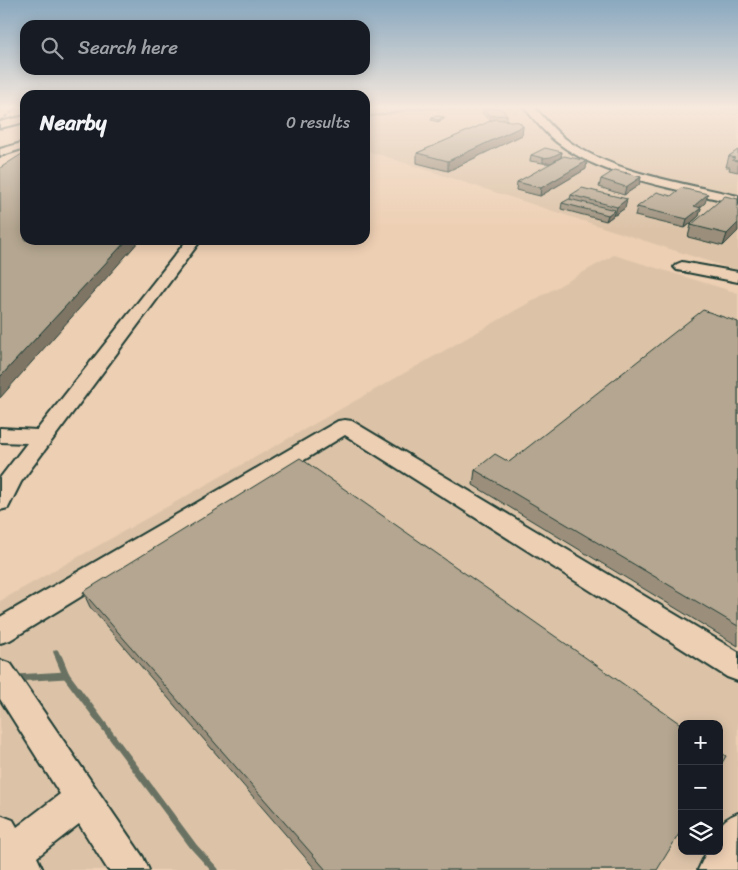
<!DOCTYPE html>
<meta charset="utf-8">
<style>
:root{--surface:#171b24;--page:#20242c;--text:#f1f3f6;--muted:#9ea1a6;--line:#363941}
body{margin:0;font-family:Sriracha,sans-serif;background:var(--page);color:var(--text)}
.controls{position:absolute;right:15px;bottom:15px;display:grid;overflow:hidden;border-radius:10px;box-shadow:0 2px 12px #0003}
.controls button{width:45px;height:45px;display:grid;place-items:center;padding:0;border:0;border-bottom:1px solid var(--line);background:var(--surface);color:var(--text);font:25px sans-serif}
.list{margin:0;padding:0;list-style:none}
h2{display:flex;justify-content:space-between;align-items:center;height:65px;margin:0;padding:0 20px;font-size:21px}
h2 small{font-size:16px;font-weight:400;color:var(--muted)}
.icon{flex:none;width:28px;height:28px;fill:none;stroke:currentColor;stroke-width:2;stroke-linecap:round;stroke-linejoin:round}
.map{position:relative;flex:none;width:738px;height:870px;overflow:hidden}
.search{position:absolute;background:var(--surface);box-shadow:0 2px 12px #0003;left:20px;top:20px;width:350px;height:55px;display:flex;align-items:center;gap:12px;box-sizing:border-box;padding:0 18px;border-radius:15px;color:var(--muted);font-size:19px}
.panel{position:absolute;background:var(--surface);box-shadow:0 2px 12px #0003;left:20px;top:90px;width:350px;height:155px;border-radius:15px}
.map>svg:first-child{display:block}
</style>
<div class="map">
<svg width="738" height="870" viewBox="0 0 738 870">
<rect width="100%" height="100%" fill="#edcfb3"/>
<filter id="ink" filterUnits="userSpaceOnUse"><feTurbulence type="fractalNoise" baseFrequency=".02" numOctaves="2"/><feDisplacementMap in="SourceGraphic" scale="10" xChannelSelector="R" yChannelSelector="G"/><feConvolveMatrix kernelMatrix="1 2 1 2 8 2 1 2 1" color-interpolation-filters="sRGB"/></filter>
<g filter="url(#ink)">
<g fill="#dcc3a8" fill-rule="evenodd">
<polygon points="365,107 513,107 520,113 648,109 738,113 738,271 365,150"/>
<path d="M614,255L738,293V870H0V601ZM682,724H719V851H682Z"/>
</g>
<g fill="none" stroke-linecap="round" stroke-linejoin="round">
<g stroke="#697262" stroke-width="2">
<polyline points="712,107 738,109"/>
<polyline points="365,117 414,109 481,107"/>
</g>
<polyline stroke="#697262" stroke-width="5.5" points="56,652 59,659"/>
<g stroke="#697262" stroke-width="7">
<polyline points="59,658 66,675 194,847 215,870"/>
<polyline points="16,678 66,675"/>
</g>
<defs>
<g id="minor">
<path d="M524,107H534C545,118 554,131 567,140C612,173 684,183 738,196V204C684,190 602,178 558,143C545,134 534,119 524,107Z"/>
<polygon points="25,116 25,122 0,128 0,122"/>
<polygon points="25,142 25,148 0,156 0,149"/>
<polygon points="187,240 201,240 21,482 8,508 0,510 0,478 27,443 0,442 0,428 37,430"/>
<polygon points="682,262 738,272 738,282 677,270 674,267 677,264"/>
<polygon points="345,420 352,421 738,652 738,681 727,677 345,435 10,640 0,643 0,617 338,421"/>
<polygon points="0,660 11,664 143,857 149,870 108,870 79,824 37,857 43,870 0,870 0,815 13,820 17,827 60,794 0,699"/>
<path d="M738,813L737,870H698L707,851H719C719,830 716,822 738,813Z"/>
</g>
</defs>
<use href="#minor" stroke="#1f3d34" stroke-width="4"/>
<use href="#minor" fill="#edcfb3" fill-rule="evenodd"/>
<polyline stroke="#1f3d34" stroke-width="2" stroke-dasharray="4 2" stroke-linecap="butt" points="0,121 18,107"/>
</g>
<g fill="#9b8f7c" stroke="#1f3d34">
<polygon points="483,109 507,115 507,120 499,120 523,126 522,135 448,171 417,163 417,153 494,120 490,120 482,113"/>
<polygon points="431,118 444,119 438,122 431,120"/>
<polygon points="738,150 738,172 729,170 730,167 726,167 729,156"/>
<polygon points="562,152 561,157 551,163 543,163 530,161 531,155"/>
<polygon points="586,169 540,196 516,190 517,182"/>
<polygon points="627,173 627,174 641,177 639,185 624,195 599,187 601,179"/>
<polygon points="571,195 627,199 625,208 615,215 614,215 606,221 561,209 562,203 570,199"/>
<polygon points="705,203 700,207 701,208 699,216 685,228 635,216 637,207"/>
<polygon points="691,225 738,231 723,246 688,237"/>
<polygon points="738,322 738,646 473,485 475,470 509,462"/>
<polygon points="83,592 657,870 316,870 90,607"/>
</g>
<g fill="#7e7465" stroke="#1f3d34">
<polygon points="444,117 444,119 438,122 438,120"/>
<polygon points="523,126 522,135 448,171 448,161"/>
<polygon points="562,152 561,157 551,163 543,163 543,158"/>
<polygon points="587,161 586,169 540,196 541,188"/>
<polygon points="641,177 639,185 624,195 626,187"/>
<polygon points="708,194 705,203 692,214 694,206"/>
<polygon points="627,199 625,208 615,215 617,207"/>
<polygon points="701,208 699,216 685,228 687,219"/>
<polygon points="615,210 613,216 606,221 608,215"/>
<polygon points="738,223 738,231 723,246 727,234"/>
<polygon points="127,240 140,240 0,398 0,377"/>
</g>
<g fill="#b4a690" stroke="#1f3d34">
<polygon points="501,108 507,115 491,116 483,109"/>
<polygon points="437,116 444,117 438,120 431,118"/>
<polygon points="495,119 519,122 523,126 448,161 417,153"/>
<polygon points="545,148 562,152 551,157 543,158 531,155"/>
<polygon points="738,150 738,161 732,160 735,158 729,156"/>
<polygon points="25,152 25,240 127,240 0,377 0,168"/>
<polygon points="564,156 587,161 541,188 517,182"/>
<polygon points="615,170 627,173 625,173 641,177 626,187 601,179"/>
<polygon points="582,188 627,199 617,207 571,195"/>
<polygon points="681,188 708,194 694,206 701,208 687,219 637,207 657,192 671,196"/>
<polygon points="725,196 738,199 738,223 727,234 691,225"/>
<polygon points="569,199 615,210 608,215 562,203"/>
<polygon points="703,310 738,322 738,626 475,470 495,454 509,462"/>
<polygon points="300,458 682,725 682,829 657,870 326,870 83,592"/>
<polygon points="719,751 726,756 719,768"/>
</g>
</g>
<linearGradient id="sky" x2="0" y2="1"><stop stop-color="#89a8bf"/><stop offset="0.47" stop-color="#f7e9dd"/><stop offset="1" stop-color="#f7e9dd" stop-opacity="0"/></linearGradient>
<rect width="738" height="229" fill="url(#sky)"/>
</svg>
<div class="controls">
<button>+</button>
<button>−</button>
<button><svg class="icon" aria-label="layers" viewBox="0 0 24 24"><path d="M12 4l9 5-9 5-9-5zM3 14l9 5 9-5"/></svg></button>
</div>
<div class="search"><svg class="icon" aria-label="search" viewBox="0 0 24 24"><circle cx="10" cy="10" r="6"/><path d="M15 15l6 6"/></svg>Search here</div>
<section class="panel">
<h2>Nearby<small>0 results</small></h2>
<ul class="list">
</ul>
</section>
</div>
